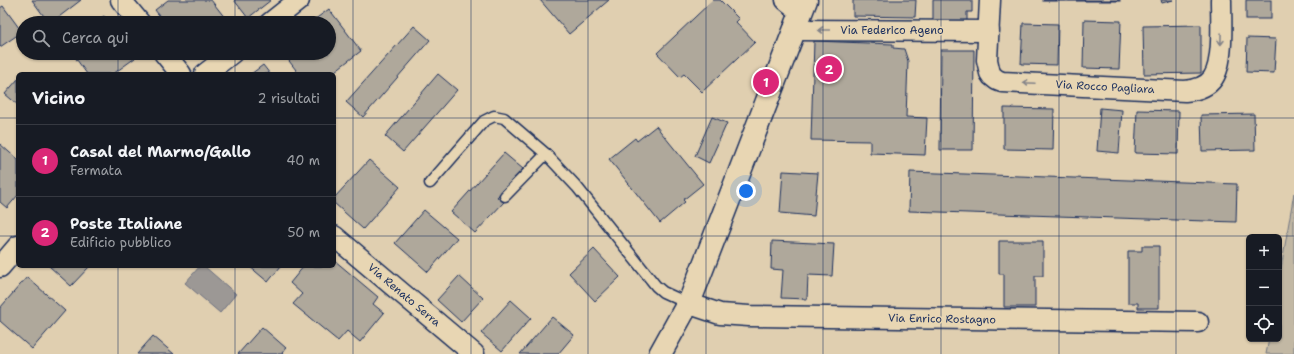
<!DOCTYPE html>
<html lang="it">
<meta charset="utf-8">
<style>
:root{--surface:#171b24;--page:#242831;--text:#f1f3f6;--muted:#9ea1a6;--line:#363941;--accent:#db2777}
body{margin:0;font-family:"Shantell Sans",sans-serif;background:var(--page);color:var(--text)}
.controls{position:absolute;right:12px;bottom:12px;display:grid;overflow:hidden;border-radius:6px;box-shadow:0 1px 3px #0004}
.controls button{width:36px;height:36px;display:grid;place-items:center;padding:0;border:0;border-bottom:1px solid var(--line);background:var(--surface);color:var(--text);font:20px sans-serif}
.you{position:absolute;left:746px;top:191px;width:14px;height:14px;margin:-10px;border:3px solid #fff;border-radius:50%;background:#1a73e8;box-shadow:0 0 0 6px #1a73e833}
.badge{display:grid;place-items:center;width:26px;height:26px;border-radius:50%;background:var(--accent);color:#fff;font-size:13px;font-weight:700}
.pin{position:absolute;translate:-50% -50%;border:2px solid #fff;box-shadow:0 1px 4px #0006}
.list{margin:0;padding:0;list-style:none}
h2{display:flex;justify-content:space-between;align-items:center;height:52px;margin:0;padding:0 16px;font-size:17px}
h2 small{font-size:13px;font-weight:400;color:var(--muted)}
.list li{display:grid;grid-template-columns:26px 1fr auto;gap:12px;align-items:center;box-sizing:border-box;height:72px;padding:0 16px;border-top:1px solid var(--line)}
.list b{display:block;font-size:15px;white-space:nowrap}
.list p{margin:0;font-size:13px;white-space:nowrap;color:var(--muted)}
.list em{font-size:13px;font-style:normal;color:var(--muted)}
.icon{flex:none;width:22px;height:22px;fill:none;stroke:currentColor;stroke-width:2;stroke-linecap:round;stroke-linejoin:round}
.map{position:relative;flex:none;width:1294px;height:354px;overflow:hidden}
.search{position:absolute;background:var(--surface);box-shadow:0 1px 3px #0004;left:16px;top:16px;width:320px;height:44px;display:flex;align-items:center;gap:10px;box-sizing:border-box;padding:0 14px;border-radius:22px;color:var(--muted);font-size:15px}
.panel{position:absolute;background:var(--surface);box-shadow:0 1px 3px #0004;left:16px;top:72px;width:320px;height:196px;border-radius:6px}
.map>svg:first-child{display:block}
</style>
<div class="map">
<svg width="1294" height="354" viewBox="0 0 1294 354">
<rect width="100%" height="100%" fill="#e0cfb0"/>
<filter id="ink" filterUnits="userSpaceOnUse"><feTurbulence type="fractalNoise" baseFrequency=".025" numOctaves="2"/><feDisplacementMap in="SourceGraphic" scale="8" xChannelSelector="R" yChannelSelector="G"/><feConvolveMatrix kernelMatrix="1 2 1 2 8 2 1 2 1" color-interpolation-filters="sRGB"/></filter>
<g filter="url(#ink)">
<polygon fill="#c2b8a4" stroke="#6e7481" points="1294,193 1294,354 1266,354 1269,339 1279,339 1279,280"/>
<polygon fill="#9c9895" stroke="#686e7f" points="200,266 204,266 236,294 220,313 185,283"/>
<g fill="#afa89b" stroke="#1b2f5e">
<polygon points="32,0 81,0 51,23 49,23"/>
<polygon points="168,0 211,0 229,23 165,23 155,10"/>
<polygon points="234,0 271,0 248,18"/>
<polygon points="540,0 609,0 569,34"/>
<polygon points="713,0 720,0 739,19 736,22 755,42 702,92 684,74 680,77 657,53"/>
<polygon points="853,0 916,0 915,17 853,16"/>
<polygon points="933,0 972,0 972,12 967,12 967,25 933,24"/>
<rect x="1043" y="0" width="77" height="1"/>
<polygon points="1161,0 1173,0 1162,3"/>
<rect x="1246" y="0" width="25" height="19"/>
<polygon points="3,6 22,32 0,47 0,8"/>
<polygon points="329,9 361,51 331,74 299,74 283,53 329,53 329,23 310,23"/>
<polygon points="104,16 109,23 94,23"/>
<polygon points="1084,20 1121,21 1119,69 1083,68"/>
<polygon points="1023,23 1058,24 1057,65 1021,64"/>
<polygon points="1201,25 1201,73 1144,74 1143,26"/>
<polygon points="414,26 430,40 363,117 346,102"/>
<polygon points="1247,38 1276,39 1274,73 1246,72"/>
<polygon points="814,41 893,44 893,48 904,49 908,61 906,117 927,118 925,155 870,153 870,141 811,140"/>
<polygon points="941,50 974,50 973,150 940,150"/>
<polygon points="72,53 131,53 135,58 113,74 87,74"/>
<polygon points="188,53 206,53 202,56 190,55"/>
<polygon points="263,65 270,74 251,74"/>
<polygon points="438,74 457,90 403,152 385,136"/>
<polygon points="18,79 18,105 5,94"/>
<polygon points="1004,108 1054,109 1053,150 1004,149"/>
<polygon points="1100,108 1122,110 1119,153 1097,151"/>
<polygon points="1137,110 1179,111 1178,154 1135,153"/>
<polygon points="1254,114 1255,150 1202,151 1201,115"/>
<polygon points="712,117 727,123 709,163 695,156"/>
<polygon points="656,126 703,184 683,200 685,202 660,223 609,159 635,138 637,141"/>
<polygon points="0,144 18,160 18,195 7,208 0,202"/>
<polygon points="504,153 523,169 497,197 504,202 475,233 451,212"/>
<polygon points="369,160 400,187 363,229 334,203 334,198"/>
<polygon points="783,171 818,173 814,216 780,213"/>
<polygon points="910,172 1237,184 1236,222 909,211"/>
<polygon points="424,210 457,238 428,272 395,243"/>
<polygon points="772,241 834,244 832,276 808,275 807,299 781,298 783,270 771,269"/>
<polygon points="999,241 1043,241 1043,276 1035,276 1035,307 1004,307 1004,274 999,274"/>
<polygon points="1142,246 1159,246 1159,308 1138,308 1138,303 1128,303 1128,251 1142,251"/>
<polygon points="594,249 620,277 595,301 569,273"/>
<polygon points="334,260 378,297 373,304 384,313 360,342 347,331 338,341 293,304 302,294 290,283 304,266 334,266"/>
<polygon points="49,266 90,266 71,286"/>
<polygon points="249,266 281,266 268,282"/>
<polygon points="459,276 483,298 461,322 437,300"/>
<polygon points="27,277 65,311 32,349 0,321 0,308"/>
<polygon points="511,300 531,318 502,351 481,333"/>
<polygon points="552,317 574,335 558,354 520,354"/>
<polygon points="262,327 286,348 282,353 283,354 238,354"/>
<polygon points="153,336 174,354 137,354"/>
</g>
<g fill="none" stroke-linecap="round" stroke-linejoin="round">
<defs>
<g id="lane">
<polyline points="430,183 484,121 494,116 504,118 546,154 577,187 656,286 663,292 687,303"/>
<polyline points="505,196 546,154"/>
</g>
<g id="street">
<polyline points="121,0 140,23"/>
<polyline points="786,0 801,12"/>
<path d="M990,0L987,60L990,73L992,76L997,80L1002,82L1185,91C1196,90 1207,87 1213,78C1224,62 1221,20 1221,0"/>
<polyline points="270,23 299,0"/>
<polyline points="794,30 989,31"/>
<polyline points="164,53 181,74"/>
<polyline points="205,74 232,53"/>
<polyline points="334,236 474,354"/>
<polyline points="0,267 18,246"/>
<polyline points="687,303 720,314 749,316 1198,322"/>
</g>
<polyline id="secondary" points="660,354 691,298 806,0"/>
</defs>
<use href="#lane" stroke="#1b2f5e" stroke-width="13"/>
<use href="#street" stroke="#1b2f5e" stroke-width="23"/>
<use href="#secondary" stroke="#1b2f5e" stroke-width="25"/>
<use href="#lane" stroke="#e8d6b3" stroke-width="10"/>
<use href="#street" stroke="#e8d6b3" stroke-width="20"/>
<use href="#secondary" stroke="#e8d6b3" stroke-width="22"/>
</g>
<defs><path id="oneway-shaft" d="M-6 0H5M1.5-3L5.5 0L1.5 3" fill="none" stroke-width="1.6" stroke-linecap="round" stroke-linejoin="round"/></defs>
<g stroke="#828288">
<use href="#oneway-shaft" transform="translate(824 30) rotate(-180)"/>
<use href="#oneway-shaft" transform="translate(1221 39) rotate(91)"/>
<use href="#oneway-shaft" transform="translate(1029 83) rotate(-177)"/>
</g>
</g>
<path fill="none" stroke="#1b2f5e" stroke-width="1" stroke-opacity="0.55" d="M118,0V23M235,0V23M353,0V354M471,0V354M588,0V354M706,0V354M823,0V354M941,0V354M1059,0V354M1176,0V354M118,53V74M235,53V74M0,118H18M334,118H1294M0,236H18M334,236H1294M118,266V354M235,266V354"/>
<g text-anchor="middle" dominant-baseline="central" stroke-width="3" stroke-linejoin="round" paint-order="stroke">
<g font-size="11" fill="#1b2f5e" stroke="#e8d6b3">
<text x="892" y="30">Via Federico Ageno</text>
<text transform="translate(1105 87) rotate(3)">Via Rocco Pagliara</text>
<text transform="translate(404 295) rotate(40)">Via Renato Serra</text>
<text transform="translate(942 319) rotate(1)">Via Enrico Rostagno</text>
</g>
</g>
</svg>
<div class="controls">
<button>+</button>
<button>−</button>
<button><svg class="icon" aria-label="locate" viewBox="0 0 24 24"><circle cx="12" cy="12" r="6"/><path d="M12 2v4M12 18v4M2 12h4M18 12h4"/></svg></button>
</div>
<div class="you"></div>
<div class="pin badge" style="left:766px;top:82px">1</div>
<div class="pin badge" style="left:829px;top:69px">2</div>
<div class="search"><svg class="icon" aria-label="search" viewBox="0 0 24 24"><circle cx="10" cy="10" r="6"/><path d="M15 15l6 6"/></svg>Cerca qui</div>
<section class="panel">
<h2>Vicino<small>2 risultati</small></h2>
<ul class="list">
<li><span class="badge">1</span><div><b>Casal del Marmo/Gallo</b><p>Fermata</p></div><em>40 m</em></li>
<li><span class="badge">2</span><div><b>Poste Italiane</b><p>Edificio pubblico</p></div><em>50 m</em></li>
</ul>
</section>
</div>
